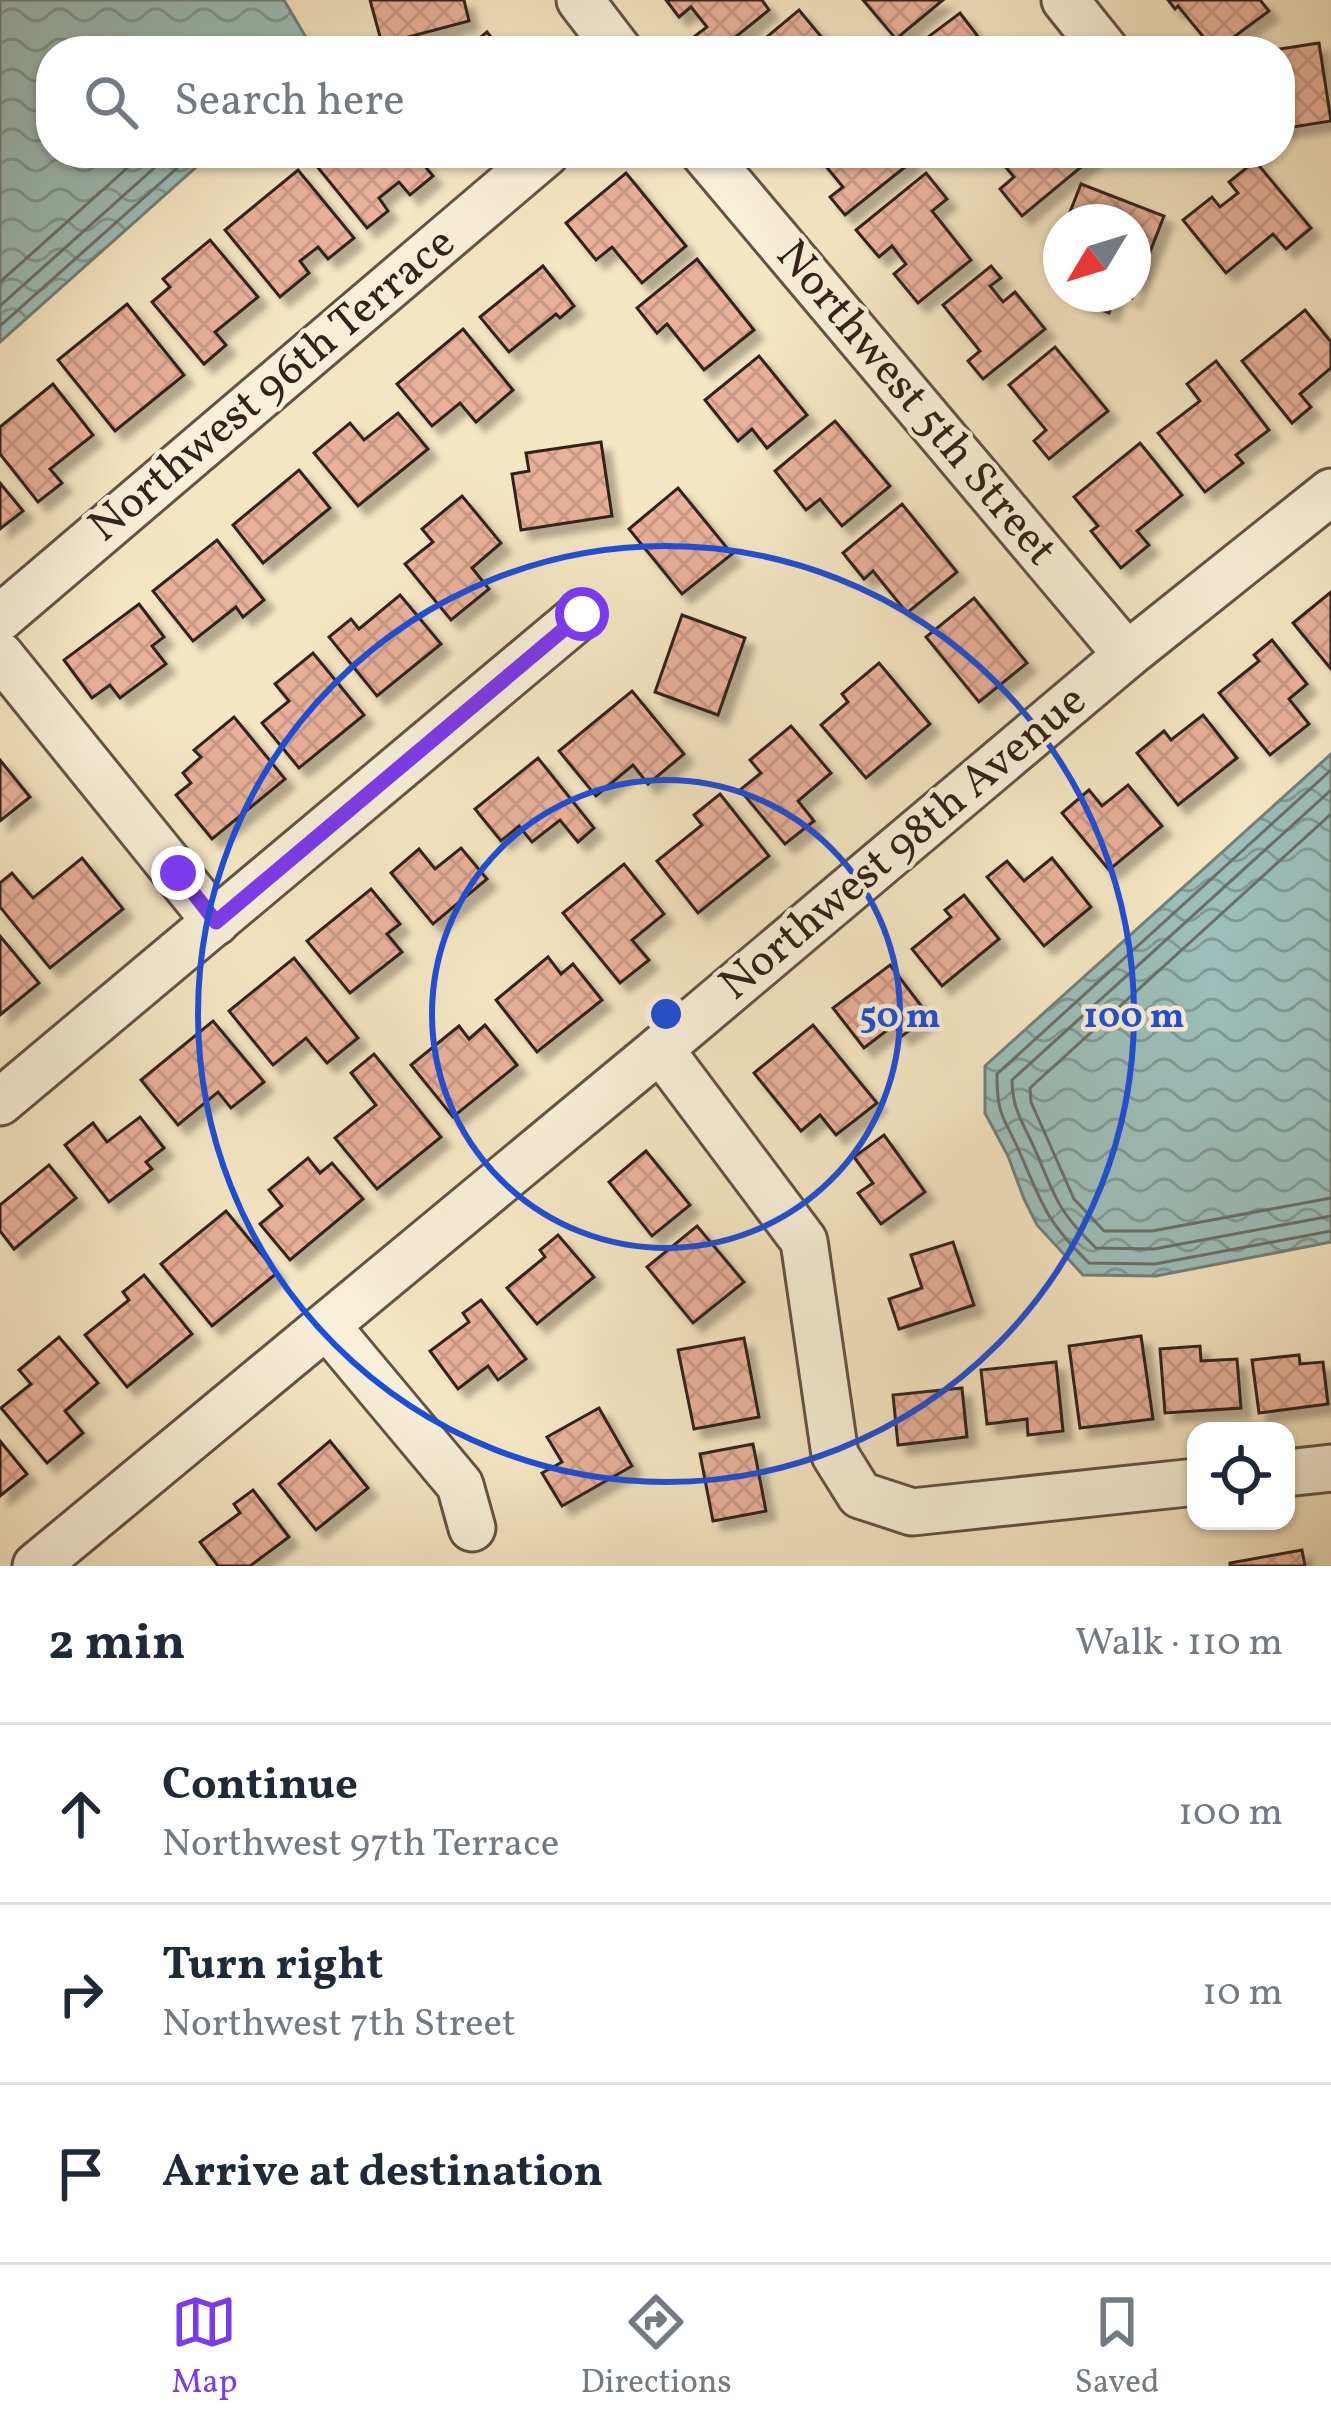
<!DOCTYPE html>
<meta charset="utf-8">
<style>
:root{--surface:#fff;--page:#f6f6f7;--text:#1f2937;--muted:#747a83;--line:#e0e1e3;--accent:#7c3aed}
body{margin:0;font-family:Vollkorn,serif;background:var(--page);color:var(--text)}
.controls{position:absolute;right:36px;bottom:36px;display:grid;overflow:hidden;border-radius:24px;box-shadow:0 3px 9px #0004}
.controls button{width:108px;height:108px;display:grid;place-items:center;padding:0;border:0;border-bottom:3px solid var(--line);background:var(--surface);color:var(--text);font:60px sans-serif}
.compass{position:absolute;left:1043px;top:204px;width:108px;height:108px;border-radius:50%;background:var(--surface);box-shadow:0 3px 9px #0004;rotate:232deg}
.stop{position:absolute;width:36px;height:36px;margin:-27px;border:9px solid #7c3aed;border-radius:50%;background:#fff}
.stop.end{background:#7c3aed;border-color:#fff;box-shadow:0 3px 12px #0008}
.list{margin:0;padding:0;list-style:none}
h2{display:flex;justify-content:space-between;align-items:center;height:156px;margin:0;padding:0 48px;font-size:51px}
h2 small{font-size:39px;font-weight:400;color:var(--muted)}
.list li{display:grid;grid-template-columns:78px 1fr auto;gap:36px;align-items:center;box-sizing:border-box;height:180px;padding:0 48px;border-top:3px solid var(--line)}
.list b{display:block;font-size:45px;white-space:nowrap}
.list p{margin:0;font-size:39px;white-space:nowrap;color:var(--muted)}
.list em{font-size:39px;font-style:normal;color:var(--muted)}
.icon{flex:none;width:66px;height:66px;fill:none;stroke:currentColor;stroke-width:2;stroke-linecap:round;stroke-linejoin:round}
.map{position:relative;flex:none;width:1331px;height:1566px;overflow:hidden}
.search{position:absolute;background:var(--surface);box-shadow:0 3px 9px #0004;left:36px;right:36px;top:36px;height:132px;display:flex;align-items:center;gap:30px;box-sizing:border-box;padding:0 42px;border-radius:48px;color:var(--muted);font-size:45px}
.sheet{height:696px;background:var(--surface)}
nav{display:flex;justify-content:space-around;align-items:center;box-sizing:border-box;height:168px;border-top:3px solid var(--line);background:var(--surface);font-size:33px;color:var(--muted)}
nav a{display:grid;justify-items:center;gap:6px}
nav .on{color:var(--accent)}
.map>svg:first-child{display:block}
</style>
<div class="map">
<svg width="1331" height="1566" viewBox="0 0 1331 1566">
<defs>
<pattern id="water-waves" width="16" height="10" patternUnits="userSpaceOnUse" patternTransform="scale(3)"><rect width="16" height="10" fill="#9dbeb9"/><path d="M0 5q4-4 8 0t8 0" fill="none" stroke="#819a96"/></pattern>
<pattern id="building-cross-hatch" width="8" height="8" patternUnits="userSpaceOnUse" patternTransform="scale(3)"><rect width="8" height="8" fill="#e9b19a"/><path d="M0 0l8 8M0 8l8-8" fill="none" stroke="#c89884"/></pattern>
<filter id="shadow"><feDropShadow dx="9" dy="9" stdDeviation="3" flood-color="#0004"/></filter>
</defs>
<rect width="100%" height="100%" fill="#f5e6c3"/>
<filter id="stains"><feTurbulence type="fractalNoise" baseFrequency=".00167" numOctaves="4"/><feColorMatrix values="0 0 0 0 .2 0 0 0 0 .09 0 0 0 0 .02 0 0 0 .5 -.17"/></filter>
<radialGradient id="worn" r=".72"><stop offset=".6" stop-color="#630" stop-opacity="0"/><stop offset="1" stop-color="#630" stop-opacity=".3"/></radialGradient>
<g fill="url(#water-waves)" stroke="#738079" stroke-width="3">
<polygon points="0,0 284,0 314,51 51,51 51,153 212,153 0,342"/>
<polygon points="1331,754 1331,1242 1156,1276 1083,1275 1037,1225 1024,1199 1008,1156 985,1113 985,1066"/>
</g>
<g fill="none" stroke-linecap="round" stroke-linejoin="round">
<g stroke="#68706a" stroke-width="3">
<polyline points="0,282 144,153"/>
<polyline points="0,306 171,153"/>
<polyline points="0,326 194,153"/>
<path d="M1331,770L997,1074C997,1118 1004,1116 1020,1153C1043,1206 1046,1221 1089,1263L1155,1264L1331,1231"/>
<path d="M1331,790L1012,1080C1012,1106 1021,1120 1032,1143C1055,1193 1053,1207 1096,1248L1154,1249L1331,1216"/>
<polyline points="1331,814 1030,1088 1031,1102 1074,1199 1104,1231 1152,1231 1331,1198"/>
</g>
</g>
<g fill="url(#building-cross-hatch)" stroke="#33221a" stroke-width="3" filter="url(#shadow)">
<polygon points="370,0 464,0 469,21 382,44"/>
<polygon points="666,0 762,0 769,10 718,51 708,51 695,36 707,27 691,7 679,17"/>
<polygon points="863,0 943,0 896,39"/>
<polygon points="1168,0 1260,0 1269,11 1215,51 1178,6 1175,9"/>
<polygon points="799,10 833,51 750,51"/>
<polygon points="960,13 989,51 926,51 920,43"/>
<polygon points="487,32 502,51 464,51"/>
<polygon points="1319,43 1331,121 1280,129 1280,51 1267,51"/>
<polygon points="318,153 414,153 433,176 410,195 399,182 379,198 388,211 367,228 311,159"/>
<polygon points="815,153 901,153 910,163 845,215 830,197 843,187"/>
<polygon points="994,153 1088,153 1092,158 1022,216 1000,189 1014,177"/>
<polygon points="1255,161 1311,228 1286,249 1273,234 1226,273 1183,220 1212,197 1220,207 1238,193 1229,182"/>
<polygon points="298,170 354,238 328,259 318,247 300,261 309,273 280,297 225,230"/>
<polygon points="626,173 686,246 642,283 612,247 596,260 566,223"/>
<polygon points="926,173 947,199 932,211 971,260 918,303 894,274 906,264 892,246 879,257 856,230"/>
<polygon points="1081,184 1164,216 1132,298 1123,294 1133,294 1133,222 1066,222"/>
<polygon points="1061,235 1061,276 1047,270"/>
<polygon points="210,240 258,297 215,332 226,345 204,364 152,302 170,287 163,279"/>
<polygon points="697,259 754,330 704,370 667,324 657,333 637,308"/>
<polygon points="543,266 574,306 560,318 556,314 509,352 480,317"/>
<polygon points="991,266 1001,278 990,286 1003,302 1015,292 1045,329 983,379 968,361 980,351 943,305"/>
<polygon points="1071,294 1116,294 1109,313 1069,297"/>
<polygon points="127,304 184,375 115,431 58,360"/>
<polygon points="1305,310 1331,342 1331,368 1300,394 1311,407 1292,423 1242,361"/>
<polygon points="463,329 513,390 476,422 460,403 432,426 397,384"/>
<polygon points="1055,347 1108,411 1049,459 1034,441 1046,430 1009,385"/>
<polygon points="759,356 807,415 767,448 752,429 738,441 705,400"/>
<polygon points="1216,361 1269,430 1236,455 1243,463 1205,492 1158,433 1200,401 1187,384"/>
<polygon points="53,384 93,435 50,469 62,483 38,502 0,454 0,427"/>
<polygon points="398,413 428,449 358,506 314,453 350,423 364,440"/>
<polygon points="835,421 890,486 842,526 820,499 806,510 775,471"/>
<polygon points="601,442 612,516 521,530 512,474 529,471 526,453"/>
<polygon points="1140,443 1182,495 1137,531 1149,545 1121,568 1091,531 1098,526 1074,497"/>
<polygon points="299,470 330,508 263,563 233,525"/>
<polygon points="0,483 23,511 0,529"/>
<polygon points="678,488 732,554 682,594 629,529"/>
<polygon points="462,496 501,543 472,568 489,589 451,620 405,564 433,542 422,529"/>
<polygon points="902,504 957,572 907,613 873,571 864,579 843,553"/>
<polygon points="217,540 264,600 243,617 236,607 193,641 153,591"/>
<polygon points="1331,592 1331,669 1293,623"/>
<polygon points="400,595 441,644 377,696 329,637 351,619 359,629"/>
<polygon points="974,598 1027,663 979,702 926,637"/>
<polygon points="139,604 164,637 152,646 166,664 120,698 110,685 92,698 64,660"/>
<polygon points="682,615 745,638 718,715 655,692"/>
<polygon points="1272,640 1307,684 1289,699 1309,724 1270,755 1219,693 1259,661 1254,655"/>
<polygon points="313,653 364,715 299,768 262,723 289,701 275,684"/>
<polygon points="879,663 930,724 866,778 821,725 848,702 842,694"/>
<polygon points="632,691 684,754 648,784 633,765 596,796 559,751"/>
<polygon points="1203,715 1237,758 1178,805 1137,753 1164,731 1171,740"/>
<polygon points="234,717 285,779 212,839 176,795 191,783 183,773 201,757 194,750"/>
<polygon points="791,726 831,773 798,801 814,821 785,844 740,790 761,773 750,760"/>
<polygon points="538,758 594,828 578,842 560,820 532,842 519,826 501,841 475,809"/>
<polygon points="0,760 30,797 0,821"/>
<polygon points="1128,785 1162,826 1109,870 1062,813 1089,790 1102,806"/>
<polygon points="720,794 769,856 698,913 657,861 702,825 694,815"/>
<polygon points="461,848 487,879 433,924 391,873 419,849 435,869"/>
<polygon points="82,858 123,909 50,968 0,907 0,883 12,873 33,898"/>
<polygon points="1052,858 1091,907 1044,946 987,877 1007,861 1024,881"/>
<polygon points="624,864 664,914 632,940 649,960 620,983 563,913"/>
<polygon points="371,889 400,924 387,934 402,952 350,993 307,941"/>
<polygon points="964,895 999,939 942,986 912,949 951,917 945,910"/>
<polygon points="0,936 39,983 0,1015"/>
<polygon points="548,957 561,974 573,964 602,1000 537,1052 496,1000"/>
<polygon points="294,958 358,1038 327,1063 306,1038 273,1065 229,1011"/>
<polygon points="890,965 929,1016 902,1036 894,1025 864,1048 833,1008"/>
<polygon points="213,1021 264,1082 231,1108 218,1092 178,1125 141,1080"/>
<polygon points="485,1025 517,1065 453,1117 411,1065 459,1026 469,1039"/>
<polygon points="813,1025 877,1103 836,1135 820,1115 801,1131 754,1073"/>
<polygon points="374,1054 441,1137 377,1189 335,1138 376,1105 351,1073"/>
<polygon points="140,1117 164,1148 146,1162 152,1169 109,1202 65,1145 93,1123 107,1142"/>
<polygon points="884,1135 925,1192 881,1224 858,1193 873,1183 854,1157"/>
<polygon points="646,1151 690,1205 652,1236 609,1182"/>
<polygon points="308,1158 320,1173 332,1163 363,1199 290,1260 260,1224 282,1206 269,1190"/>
<polygon points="49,1165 76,1198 14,1249 0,1231 0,1205"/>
<polygon points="226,1211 277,1273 212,1326 161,1264"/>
<polygon points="697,1226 744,1282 693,1323 647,1267"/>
<polygon points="558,1235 594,1277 537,1324 507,1288 545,1257 540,1250"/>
<polygon points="953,1242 974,1305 899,1329 889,1299 922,1288 911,1255"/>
<polygon points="144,1275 192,1334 127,1387 85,1335 129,1300 123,1292"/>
<polygon points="481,1300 526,1359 498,1380 488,1366 458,1389 430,1351 469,1322 463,1313"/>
<polygon points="1141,1336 1153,1419 1080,1428 1069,1346"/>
<polygon points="59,1337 98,1383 65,1411 83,1433 47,1463 1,1408 31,1384 19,1370"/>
<polygon points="744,1338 759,1417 694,1429 678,1350"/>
<polygon points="1200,1346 1201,1361 1237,1359 1241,1408 1165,1413 1160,1349"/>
<polygon points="1299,1355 1300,1364 1323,1362 1328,1404 1259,1413 1252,1360"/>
<polygon points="1056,1362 1063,1431 1028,1435 1027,1419 987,1424 981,1370"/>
<polygon points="962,1388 967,1437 898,1445 893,1395"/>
<polygon points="599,1408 632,1466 562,1506 542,1473 562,1462 547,1437"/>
<polygon points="0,1441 27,1474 0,1496"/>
<polygon points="330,1441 368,1488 316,1530 279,1484"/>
<polygon points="753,1444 766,1511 713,1521 700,1454"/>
<polygon points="253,1490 289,1537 250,1566 218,1566 200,1542 240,1513 234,1504"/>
<polygon points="1302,1550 1305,1566 1230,1566 1230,1563"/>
</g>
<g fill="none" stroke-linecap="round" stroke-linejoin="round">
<defs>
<g id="minor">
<polyline points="580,0 619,51"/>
<polyline points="1065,0 1106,51"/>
<polyline points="704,153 1127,655"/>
<polyline points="0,618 546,153"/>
<polyline points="0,655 216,922"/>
<polyline points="660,1049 804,1241 835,1455 860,1495 912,1512 1196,1482"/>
<polyline points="0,1102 582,614"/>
<polyline points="327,1326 460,1485 472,1528"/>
<polyline points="1286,1473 1331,1468"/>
<polyline points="36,1566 660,1049 1127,655 1331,492"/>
</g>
</defs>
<use href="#minor" stroke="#645344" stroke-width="51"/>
<use href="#minor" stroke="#f8efd8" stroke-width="45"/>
</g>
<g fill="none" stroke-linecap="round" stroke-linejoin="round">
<polyline stroke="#7c3aed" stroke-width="15" points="178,873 216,922 582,614"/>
</g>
<g fill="none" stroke="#1d4ed8" stroke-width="6">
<circle cx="666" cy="1014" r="234"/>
<circle cx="666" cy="1014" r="468"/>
</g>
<g text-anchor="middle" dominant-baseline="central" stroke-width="9" stroke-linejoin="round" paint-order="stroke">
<g font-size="45" fill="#33221a" stroke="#f8efd8">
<text transform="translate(273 386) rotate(-40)">Northwest 96th Terrace</text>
<text transform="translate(915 404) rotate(50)">Northwest 5th Street</text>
<text transform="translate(904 844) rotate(-40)">Northwest 98th Avenue</text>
</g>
</g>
<circle cx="666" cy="1014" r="18" fill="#1d4ed8" stroke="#f8efd8" stroke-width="6"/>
<g font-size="36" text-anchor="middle" font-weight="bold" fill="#1d4ed8" stroke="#f8efd8" stroke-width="9" stroke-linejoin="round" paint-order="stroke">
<text x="900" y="1027">50 m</text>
<text x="1134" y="1027">100 m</text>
</g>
<rect width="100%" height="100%" filter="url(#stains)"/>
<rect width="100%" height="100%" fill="url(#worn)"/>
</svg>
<div class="controls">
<button><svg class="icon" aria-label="locate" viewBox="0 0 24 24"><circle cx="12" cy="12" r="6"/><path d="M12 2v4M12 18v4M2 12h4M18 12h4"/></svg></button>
</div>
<svg class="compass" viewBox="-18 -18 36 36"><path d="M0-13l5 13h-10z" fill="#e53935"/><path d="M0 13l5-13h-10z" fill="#747a83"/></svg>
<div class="stop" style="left:582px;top:614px"></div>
<div class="stop end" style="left:178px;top:873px"></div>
<div class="search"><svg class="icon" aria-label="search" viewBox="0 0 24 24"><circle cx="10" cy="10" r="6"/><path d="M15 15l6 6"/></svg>Search here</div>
</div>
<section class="sheet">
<h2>2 min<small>Walk · 110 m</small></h2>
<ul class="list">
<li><svg class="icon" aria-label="ahead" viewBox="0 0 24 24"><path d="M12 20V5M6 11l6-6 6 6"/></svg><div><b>Continue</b><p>Northwest 97th Terrace</p></div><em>100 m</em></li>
<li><svg class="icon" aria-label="right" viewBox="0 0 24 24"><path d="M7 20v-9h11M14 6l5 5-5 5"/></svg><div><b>Turn right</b><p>Northwest 7th Street</p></div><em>10 m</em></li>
<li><svg class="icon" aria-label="arrive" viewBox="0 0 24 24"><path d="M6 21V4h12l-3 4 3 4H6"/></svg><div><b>Arrive at destination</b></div></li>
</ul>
</section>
<nav>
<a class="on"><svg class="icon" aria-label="map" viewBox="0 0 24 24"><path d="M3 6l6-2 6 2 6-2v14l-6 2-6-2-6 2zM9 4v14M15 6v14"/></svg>Map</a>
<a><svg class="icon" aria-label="directions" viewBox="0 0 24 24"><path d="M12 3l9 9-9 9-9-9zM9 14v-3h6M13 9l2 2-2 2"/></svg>Directions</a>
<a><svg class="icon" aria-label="saved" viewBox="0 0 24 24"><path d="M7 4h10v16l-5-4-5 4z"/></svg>Saved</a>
</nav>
